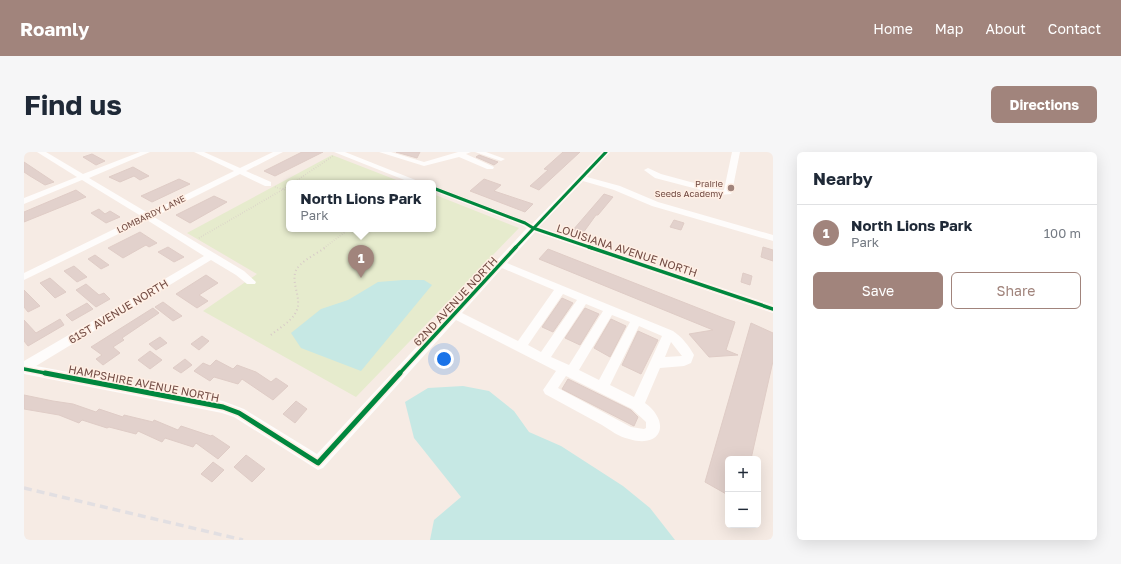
<!DOCTYPE html>
<meta charset="utf-8">
<style>
:root{--surface:#fff;--page:#f6f6f7;--text:#1f2937;--muted:#747a83;--line:#e0e1e3;--accent:#a1847c}
body{margin:0;font-family:"Golos Text",sans-serif;background:var(--page);color:var(--text)}
.controls{position:absolute;right:12px;bottom:12px;display:grid;overflow:hidden;border-radius:6px;box-shadow:0 4px 16px #0002}
.controls button{width:36px;height:36px;display:grid;place-items:center;padding:0;border:0;border-bottom:1px solid var(--line);background:var(--surface);color:var(--text);font:20px sans-serif}
.you{position:absolute;left:420px;top:207px;width:14px;height:14px;margin:-10px;border:3px solid #fff;border-radius:50%;background:#1a73e8;box-shadow:0 0 0 6px #1a73e833}
.badge{display:grid;place-items:center;width:26px;height:26px;border-radius:50%;background:var(--accent);color:#fff;font-size:13px;font-weight:700}
.pin{position:absolute;translate:-50% -33px;filter:drop-shadow(0 1px 2px #0008)}
.pin::after{content:'';position:absolute;top:21px;width:14px;height:12px;background:inherit;clip-path:polygon(0 0,100% 0,50% 100%)}
.popup{position:absolute;left:262px;top:28px;width:150px;height:52px;box-sizing:border-box;display:grid;place-content:center;border-radius:6px;background:var(--surface);filter:drop-shadow(0 1px 3px #0005);font-size:13px;white-space:nowrap;color:var(--muted)}
.popup b{font-size:15px;color:var(--text)}
.popup::after{content:'';position:absolute;left:50%;top:100%;margin-left:-8px;border:8px solid transparent;border-top-color:var(--surface)}
.list{margin:0;padding:0;list-style:none}
h2{display:flex;justify-content:space-between;align-items:center;height:52px;margin:0;padding:0 16px;font-size:17px}
h2 small{font-size:13px;font-weight:400;color:var(--muted)}
.list li{display:grid;grid-template-columns:26px 1fr auto;gap:12px;align-items:center;box-sizing:border-box;height:56px;padding:0 16px;border-top:1px solid var(--line)}
.list b{display:block;font-size:15px;white-space:nowrap}
.list p{margin:0;font-size:13px;white-space:nowrap;color:var(--muted)}
.list em{font-size:13px;font-style:normal;color:var(--muted)}
.actions{display:flex;gap:8px;padding:12px 16px}
.actions a{flex:1;padding:9px 0;border:1px solid var(--accent);border-radius:6px;text-align:center;font-size:14px;color:var(--accent)}
.actions .main{background:var(--accent);color:#fff}
.map{position:relative;flex:none;width:749px;height:388px;overflow:hidden;border-radius:6px}
header{display:flex;align-items:center;gap:24px;box-sizing:border-box;height:56px;padding:0 20px;background:var(--accent);color:#fff}
header strong{font-size:19px}
nav{display:flex;gap:22px;margin-inline-start:auto;font-size:14px}
.intro{display:flex;align-items:center;justify-content:space-between;box-sizing:border-box;height:96px;padding:0 24px}
h1{margin:0;font-size:28px}
.button{padding:10px 18px;border-radius:6px;background:var(--accent);color:#fff;font-size:14px;font-weight:700}
main{display:flex;gap:24px;padding:0 24px}
aside{flex:1;background:var(--surface);border-radius:6px;box-shadow:0 4px 16px #0002}
.map>svg:first-child{display:block}
</style>
<header>
<strong>Roamly</strong>
<nav><a>Home</a><a>Map</a><a>About</a><a>Contact</a></nav>
</header>
<div class="intro"><h1>Find us</h1><a class="button">Directions</a></div>
<main>
<div class="map">
<svg width="749" height="388" viewBox="0 0 749 388">
<rect width="100%" height="100%" fill="#f6ebe4"/>
<polygon fill="#e6ebcd" points="308,3 380,31 265,31 265,77 409,77 409,42 495,76 332,245 179,159 233,122 163,81"/>
<g fill="#c6e8e4">
<polygon points="379,128 400,128 408,133 337,219 277,196 267,181 297,157 324,148 354,130"/>
<polygon points="439,234 465,239 490,259 505,280 537,294 599,334 626,356 651,388 406,388 410,368 437,345 390,286 381,250 404,236"/>
</g>
<g fill="#e2d1cc" stroke="#dfccc6">
<polygon points="278,0 299,0 251,24 240,19"/>
<polygon points="372,0 396,0 393,6"/>
<polygon points="539,0 556,0 515,38 506,34 524,18 520,17"/>
<polygon points="68,2 81,9 72,13 59,5"/>
<polygon points="455,3 474,10 470,13 452,5"/>
<polygon points="0,10 30,30 21,33 6,24 0,20"/>
<polygon points="109,15 125,24 116,28 110,24 96,30 85,25"/>
<polygon points="155,27 166,32 128,50 117,44"/>
<polygon points="460,27 477,33 470,39 509,52 501,60 446,39"/>
<polygon points="52,38 62,45 0,70 0,60"/>
<polygon points="580,42 589,45 574,63 572,63 559,81 549,78"/>
<polygon points="190,44 203,50 166,71 152,63"/>
<polygon points="75,57 81,62 86,59 96,65 82,71 67,61"/>
<polygon points="650,68 660,71 657,78 646,75"/>
<polygon points="116,80 133,91 125,95 122,93 99,106 84,96"/>
<polygon points="144,95 160,105 150,110 134,100"/>
<polygon points="739,95 749,98 749,109 737,105"/>
<polygon points="524,97 702,167 711,170 702,198 714,203 685,205 665,182 689,178 515,107"/>
<polygon points="71,103 85,113 77,117 64,107"/>
<polygon points="50,114 63,125 53,130 40,119"/>
<polygon points="719,121 728,124 726,133 717,130"/>
<polygon points="182,123 194,131 175,143 184,149 173,156 152,142"/>
<polygon points="26,126 42,140 31,146 16,131"/>
<polygon points="62,132 75,143 80,141 86,147 72,155 52,138"/>
<polygon points="0,138 16,154 4,160 0,155"/>
<polygon points="538,146 549,151 529,180 518,175"/>
<polygon points="139,150 158,164 149,169 131,155"/>
<polygon points="63,151 69,157 48,169 42,163"/>
<polygon points="129,156 135,161 98,186 100,188 89,195 96,201 79,213 72,207 78,203 67,195"/>
<polygon points="561,156 575,162 556,193 541,186"/>
<polygon points="36,167 40,173 4,194 0,189 0,168 12,181"/>
<polygon points="587,167 602,174 586,205 570,196"/>
<polygon points="727,171 749,181 749,209 727,307 704,307 704,343 681,330"/>
<polygon points="614,179 634,188 617,222 598,213"/>
<polygon points="178,184 185,189 175,198 167,192"/>
<polygon points="136,185 143,191 132,198 125,192"/>
<polygon points="126,199 138,208 126,217 114,208"/>
<polygon points="161,207 168,213 157,221 149,216"/>
<polygon points="192,208 209,217 213,213 232,220 247,230 252,226 264,234 249,248 218,227 214,232 190,225 186,229 170,219 179,211 186,214"/>
<polygon points="544,227 607,258 614,265 610,274 538,237"/>
<polygon points="0,243 29,249 49,252 72,260 75,257 99,265 100,263 129,270 130,268 154,278 157,274 187,284 188,283 206,295 194,307 172,291 169,295 141,286 138,290 114,279 112,282 85,275 83,276 58,268 55,271 35,263 0,257"/>
<polygon points="272,249 283,257 271,271 259,262"/>
<polygon points="222,303 241,317 228,330 210,315"/>
<polygon points="189,310 200,318 188,330 177,322"/>
</g>
<g fill="none" stroke-linecap="round" stroke-linejoin="round">
<g stroke="#d7cac7" stroke-width="1.5" stroke-dasharray="0.5 2" stroke-linecap="butt">
<polyline points="351,30 353,31"/>
<polyline points="269,31 309,4"/>
<polyline points="251,35 265,39"/>
<polyline points="175,86 265,34"/>
<polyline points="300,96 325,77"/>
</g>
<path stroke="#d7cac7" stroke-width="2" stroke-dasharray="1 3" stroke-linecap="butt" d="M247,183C255,176 267,170 272,160C280,145 262,126 276,113C283,106 294,101 302,95"/>
<g fill="#fefcfb" fill-rule="evenodd">
<path d="M13,0H22L59,22L116,0H126L65,26L124,61L210,19L170,0H180L216,16L249,0H259L222,19L247,30V34H241L216,22L130,65L220,119L232,130L231,132H223L212,123L187,108L12,214L199,249L220,257L293,302L503,76L498,73L409,39V34L508,72L578,0H586L563,25L596,34L634,50L749,83V89L628,54L590,38L559,29L515,75L749,153V161L511,80L483,111L649,179C658,185 665,194 670,203L667,211L660,214L636,216L621,251C647,270 638,297 605,287C595,285 586,278 578,273C559,263 540,252 521,242L519,238L532,219L432,168L299,316L294,318L210,265L198,261L0,222V209L180,104L123,68L0,128V121L117,64L58,28L0,52V46L53,25ZM478,116L530,138L494,189L438,161ZM539,142L553,148L517,200L504,193ZM562,152L579,159L545,213L527,205ZM588,163L606,170L575,228L555,218ZM615,174L638,184L610,245L586,233ZM647,190L658,204L641,205ZM542,224L608,257L622,270V276L620,277L607,275L534,236Z"/>
<polygon points="310,0 321,0 399,31 388,31"/>
<polygon points="355,0 367,0 400,10 434,0 447,0 442,2 470,15 469,17 463,17 435,5 400,14"/>
<polygon points="451,0 462,0 481,7 477,9"/>
<polygon points="708,0 716,0 708,40 707,42 696,43 631,26 620,18 624,16 637,22 696,38 700,38"/>
</g>
<polyline stroke="#e2dfe2" stroke-width="3.5" stroke-dasharray="8 5" stroke-linecap="butt" points="0,336 219,388"/>
<defs>
<g id="cycleway-far2">
<polyline points="409,36 501,71 509,76 568,96"/>
<polyline points="491,96 582,0"/>
</g>
<g id="cycleway-far1">
<polyline points="565,95 749,157"/>
<polyline points="0,217 26,222"/>
<polyline points="375,222 492,95"/>
</g>
<polyline id="cycleway" points="21,221 199,255 215,261 294,311 376,221"/>
</defs>
<use href="#cycleway-far2" stroke="#ffefe4" stroke-width="4.5"/>
<use href="#cycleway-far1" stroke="#ffefe4" stroke-width="6"/>
<use href="#cycleway" stroke="#ffefe4" stroke-width="8"/>
<use href="#cycleway-far2" stroke="#00873e" stroke-width="3"/>
<use href="#cycleway-far1" stroke="#00873e" stroke-width="3.5"/>
<use href="#cycleway" stroke="#00873e" stroke-width="5"/>
</g>
<circle fill="#a1847c" stroke="#ffefe4" stroke-width="1.5" cx="707" cy="36" r="4"/>
<g text-anchor="middle" dominant-baseline="central" stroke-width="3" stroke-linejoin="round" paint-order="stroke">
<g font-size="9" fill="#734c44" stroke="#ffefe4" text-anchor="end">
<text x="699" y="31">Prairie<tspan x="699" dy="10">Seeds Academy</tspan></text>
</g>
<g font-size="9" fill="#734c44" stroke="#ffefe4">
<text transform="translate(127 62) rotate(-26)">LOMBARDY LANE</text>
</g>
<g font-size="11" fill="#734c44" stroke="#ffefe4">
<text transform="translate(603 98) rotate(18)">LOUISIANA AVENUE NORTH</text>
<text transform="translate(431 149) rotate(-47)">62ND AVENUE NORTH</text>
<text transform="translate(94 159) rotate(-31)">61ST AVENUE NORTH</text>
<text transform="translate(120 231) rotate(11)">HAMPSHIRE AVENUE NORTH</text>
</g>
</g>
</svg>
<div class="controls">
<button>+</button>
<button>−</button>
</div>
<div class="you"></div>
<div class="pin badge" style="left:337px;top:126px">1</div>
<div class="popup"><b>North Lions Park</b>Park</div>
</div>
<aside>
<h2>Nearby<small></small></h2>
<ul class="list">
<li><span class="badge">1</span><div><b>North Lions Park</b><p>Park</p></div><em>100 m</em></li>
</ul>
<div class="actions"><a class="main">Save</a><a>Share</a></div>
</aside>
</main>
